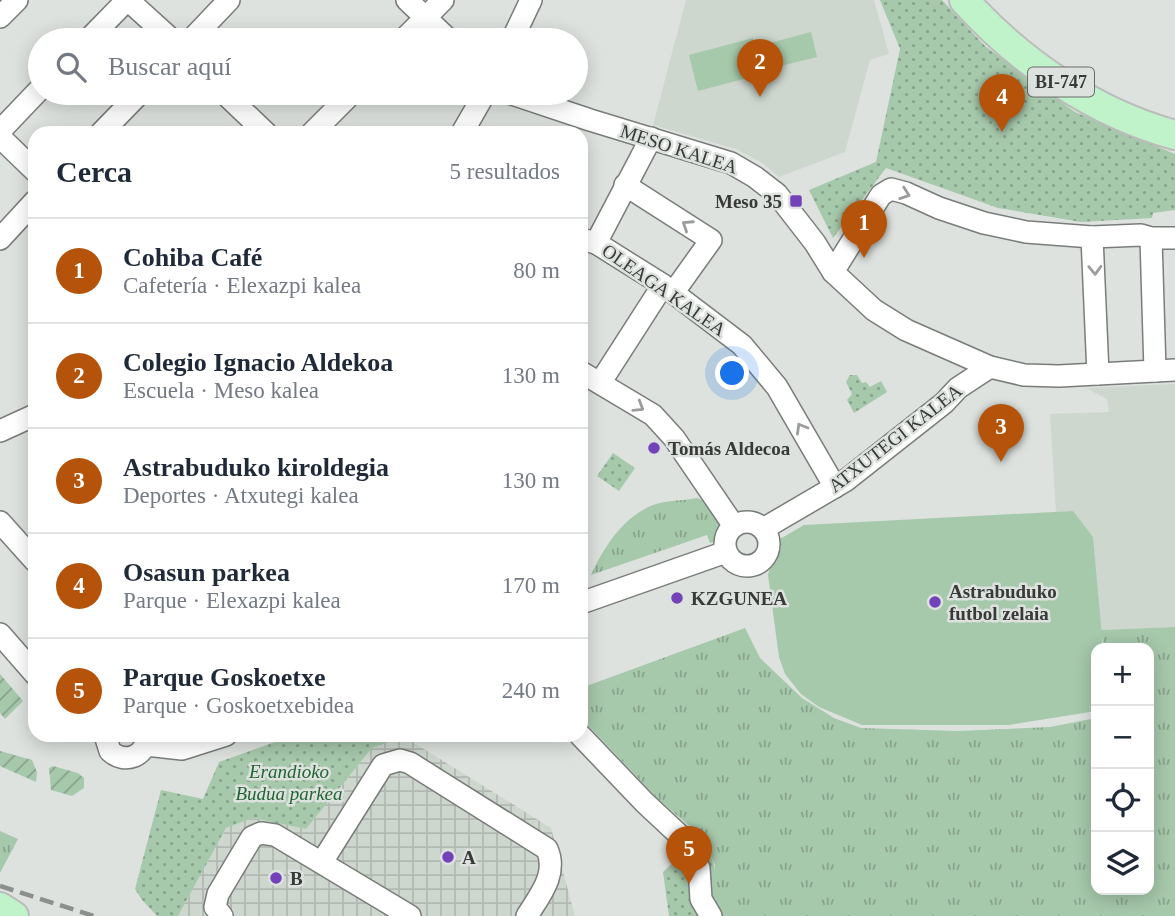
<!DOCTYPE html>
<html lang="es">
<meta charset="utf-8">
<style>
:root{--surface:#fff;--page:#f6f6f7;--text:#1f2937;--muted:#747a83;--line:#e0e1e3;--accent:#b45309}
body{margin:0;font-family:Georgia,serif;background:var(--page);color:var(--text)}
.controls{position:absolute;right:21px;bottom:21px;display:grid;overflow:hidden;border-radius:14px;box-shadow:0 4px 18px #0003}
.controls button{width:63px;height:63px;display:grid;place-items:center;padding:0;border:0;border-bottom:2px solid var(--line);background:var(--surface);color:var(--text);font:35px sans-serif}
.you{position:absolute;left:733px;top:374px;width:24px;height:24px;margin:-18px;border:5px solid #fff;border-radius:50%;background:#1a73e8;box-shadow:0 0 0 10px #1a73e833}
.badge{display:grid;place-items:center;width:46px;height:46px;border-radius:50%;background:var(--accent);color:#fff;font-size:23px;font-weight:700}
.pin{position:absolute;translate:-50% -58px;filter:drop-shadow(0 2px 4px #0008)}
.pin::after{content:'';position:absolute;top:37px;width:24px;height:21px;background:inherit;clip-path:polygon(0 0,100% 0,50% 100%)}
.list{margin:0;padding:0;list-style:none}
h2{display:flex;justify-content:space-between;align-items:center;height:91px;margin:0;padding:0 28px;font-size:30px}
h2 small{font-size:23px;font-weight:400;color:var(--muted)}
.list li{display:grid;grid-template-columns:46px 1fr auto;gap:21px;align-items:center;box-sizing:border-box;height:105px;padding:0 28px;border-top:2px solid var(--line)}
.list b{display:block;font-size:26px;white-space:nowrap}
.list p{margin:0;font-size:23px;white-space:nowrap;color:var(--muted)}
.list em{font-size:23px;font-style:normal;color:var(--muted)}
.icon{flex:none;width:38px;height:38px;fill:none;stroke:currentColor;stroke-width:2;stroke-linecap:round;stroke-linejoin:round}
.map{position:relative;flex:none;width:1175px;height:916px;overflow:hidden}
.search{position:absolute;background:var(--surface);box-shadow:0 4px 18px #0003;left:28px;top:28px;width:560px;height:77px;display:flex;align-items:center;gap:18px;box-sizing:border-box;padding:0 24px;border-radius:38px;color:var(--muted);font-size:26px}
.panel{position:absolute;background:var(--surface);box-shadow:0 4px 18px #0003;left:28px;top:126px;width:560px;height:616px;border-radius:21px}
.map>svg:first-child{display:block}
</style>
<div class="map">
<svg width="1175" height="916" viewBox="0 0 1175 916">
<defs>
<pattern id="industrial-grid" width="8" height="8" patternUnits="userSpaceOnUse" patternTransform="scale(1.75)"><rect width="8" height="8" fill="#cdd7ce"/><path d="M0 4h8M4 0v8" fill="none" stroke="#b1b9b2"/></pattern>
<pattern id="grass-tufts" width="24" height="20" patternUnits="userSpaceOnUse" patternTransform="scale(1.75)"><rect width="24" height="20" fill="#a6c8ab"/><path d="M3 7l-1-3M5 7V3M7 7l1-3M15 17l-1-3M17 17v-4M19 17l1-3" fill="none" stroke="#88a38c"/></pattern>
<pattern id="park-dots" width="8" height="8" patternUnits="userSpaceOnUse" patternTransform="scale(1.75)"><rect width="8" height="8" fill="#a6c8ab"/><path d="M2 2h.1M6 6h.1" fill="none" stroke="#88a38c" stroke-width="1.8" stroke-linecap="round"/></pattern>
<pattern id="garden-furrows" width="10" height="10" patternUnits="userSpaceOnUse" patternTransform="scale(1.75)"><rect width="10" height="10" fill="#a6c8ab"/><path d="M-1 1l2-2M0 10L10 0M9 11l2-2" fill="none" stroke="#88a38c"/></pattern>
</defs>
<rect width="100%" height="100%" fill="#dde2de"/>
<g fill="#cdd7ce">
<polygon points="686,0 874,0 889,54 870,60 845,152 779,177 761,162 736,149 653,125"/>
<polygon points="1175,384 1175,627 1100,630 1093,537 1073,511 1056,512 1050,414 1109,412 1107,399 1086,388"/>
</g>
<polygon fill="url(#industrial-grid)" points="391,741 411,741 551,828 575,916 178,916 226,828 253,818 306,829 372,748"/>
<g fill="url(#grass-tufts)">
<path d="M697,498L702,500L722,527L715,542L710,543L707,535L591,575C604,547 623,517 653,505C666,500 682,501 697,498Z"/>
<polygon points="1175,627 1175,916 727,916 720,911 713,895 715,865 701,836 658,799 581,718 581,688 745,628 760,658 802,698 834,718 861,728 957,731 1050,727 1096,718 1096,890 1149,890 1149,648 1105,648 1100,630"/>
<polygon points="0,831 18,839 0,873"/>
</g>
<g fill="url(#park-dots)">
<polygon points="880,0 942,0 985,46 1075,112 1175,154 1175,210 1153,213 1152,218 1081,222 998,208 886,168 833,238 809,190 876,162 900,49"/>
<polygon points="850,375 857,375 862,383 866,382 870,387 881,381 887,392 854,413 847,400 852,394 846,382"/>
<polygon points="613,453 635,468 619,491 597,476"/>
<polygon points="294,735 418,735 411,741 391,741 372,748 306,829 253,818 226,828 178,916 157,916 142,900 135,889 161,790 203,799 219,762"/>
<path d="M701,836C705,845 710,853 713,862C720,883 704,898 727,916H669L663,872Z"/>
</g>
<g fill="url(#garden-furrows)">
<polygon points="0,674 23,701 5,719 0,713"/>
<polygon points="0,751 32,760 37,772 36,782 0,766"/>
<polygon points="53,766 78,773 84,778 84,788 72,796 51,790 49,768"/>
</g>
<g fill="#a6c8ab">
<polygon points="811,32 817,57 772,68 766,44"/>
<polygon points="753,38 762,74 698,91 689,55"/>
<polygon points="1073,511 1093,537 1103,648 1096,648 1096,711 1009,725 862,725 819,707 801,694 785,674 779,657 768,575 770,567 777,561 777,552 781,550 780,539 804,525"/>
</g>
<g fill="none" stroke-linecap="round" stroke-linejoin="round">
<defs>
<g id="minor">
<polyline points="128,0 172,40"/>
<polyline points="407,0 449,40"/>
<polyline points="0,17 17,0"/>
<polyline points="88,40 127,0"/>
<polyline points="191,40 229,0"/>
<polyline points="403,40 443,0"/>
<polyline points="512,40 531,0"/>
<polyline points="224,93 266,133"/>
<polyline points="509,93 590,120 731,163 755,177 777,194 815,243 833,272 874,310 906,330 990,367 1024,375 1059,376 1175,370"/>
<polyline points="0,131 40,89"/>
<polyline points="101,133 140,93"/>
<polyline points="312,133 352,93"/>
<polyline points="462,133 485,93"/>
<polyline points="0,137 35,171"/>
<polyline points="625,185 711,240 673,293"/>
<polyline points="1092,237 1141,235 1151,238 1175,238"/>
<polyline points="1151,238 1155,371"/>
<polyline points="0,239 35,201"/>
<polyline points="581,239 596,243 663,285 742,345 777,387 835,487"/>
<polyline points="596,243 651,138"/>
<polyline points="833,272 881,195 891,189 906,193 939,208 984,223 1026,232 1092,237 1098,374"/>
<polyline points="581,372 653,415 674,438 734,526"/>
<polyline points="600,383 663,285"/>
<polyline points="0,431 35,415"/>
<polyline points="0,522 35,561"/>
<circle cx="747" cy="544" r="22"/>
<polyline points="763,529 845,481 944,403 958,388 990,367"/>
<polyline points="581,603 726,552"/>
<polyline points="0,634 35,674"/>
<path d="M105,735L110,751C125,765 147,756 147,735"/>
<polyline points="580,735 645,803 689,844 699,868 701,899 711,916"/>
<polyline points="146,745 182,749 226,735"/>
<path d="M322,862L383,765L400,760L410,763L547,849C558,874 540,895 527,916"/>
<polyline points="222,916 215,907 218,894 252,837 261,833 275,835 410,916"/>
</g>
<g id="major">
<path d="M964,0C1020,62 1094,113 1175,135"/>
<polyline points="0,907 14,916"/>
</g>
</defs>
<use href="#minor" stroke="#797d79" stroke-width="24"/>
<use href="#major" stroke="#bbbcbb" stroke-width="32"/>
<use href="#minor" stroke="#fff" stroke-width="21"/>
<use href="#major" stroke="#c1f3ca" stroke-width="28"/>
<polyline stroke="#8c8f8c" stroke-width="4.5" stroke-dasharray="14 7" stroke-linecap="butt" points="0,886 94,916"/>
</g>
<defs><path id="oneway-chevron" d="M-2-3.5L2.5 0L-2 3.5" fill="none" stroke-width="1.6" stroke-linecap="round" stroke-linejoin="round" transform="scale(1.75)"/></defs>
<g stroke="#9c9c9c">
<use href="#oneway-chevron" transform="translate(905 194) rotate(19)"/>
<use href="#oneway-chevron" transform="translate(687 225) rotate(-147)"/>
<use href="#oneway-chevron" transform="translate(1095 270) rotate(88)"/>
<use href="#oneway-chevron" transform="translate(639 407) rotate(32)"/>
<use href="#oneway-chevron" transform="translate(801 428) rotate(-120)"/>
</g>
<g fill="#7341b8" stroke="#dde2de" stroke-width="2.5">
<rect x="789" y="194" width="14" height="14" rx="3.5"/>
<circle cx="654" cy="448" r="7"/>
<circle cx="677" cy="598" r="7"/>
<circle cx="935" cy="602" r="7"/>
<circle cx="448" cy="857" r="7"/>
<circle cx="276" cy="878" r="7"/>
</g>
<g text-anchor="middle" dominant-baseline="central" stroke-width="5" stroke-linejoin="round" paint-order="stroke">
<rect fill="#dde2de" stroke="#6a6c6a" stroke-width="2" x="1028" y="67.5" width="66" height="29" rx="5"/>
<g font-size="18" font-weight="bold" fill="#383a38">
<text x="1061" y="82">BI-747</text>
</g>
<g font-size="19" fill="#383a38" stroke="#dde2de">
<text transform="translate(679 149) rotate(18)">MESO KALEA</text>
<text transform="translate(664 290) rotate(35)">OLEAGA KALEA</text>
<text transform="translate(895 438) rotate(-38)">ATXUTEGI KALEA</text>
</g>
<g font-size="19" font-weight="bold" fill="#383a38" stroke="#dde2de" text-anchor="start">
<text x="782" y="201" text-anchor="end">Meso 35</text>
<text x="668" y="448">Tomás Aldecoa</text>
<text x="949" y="591">Astrabuduko<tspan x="949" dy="22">futbol zelaia</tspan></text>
<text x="691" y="598">KZGUNEA</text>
<text x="462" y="857">A</text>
<text x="290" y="878">B</text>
</g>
<g font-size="19" font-style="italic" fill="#226533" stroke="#dde2de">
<text x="289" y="771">Erandioko<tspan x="289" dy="22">Budua parkea</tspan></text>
</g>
</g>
</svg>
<div class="controls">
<button>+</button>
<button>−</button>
<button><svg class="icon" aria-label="locate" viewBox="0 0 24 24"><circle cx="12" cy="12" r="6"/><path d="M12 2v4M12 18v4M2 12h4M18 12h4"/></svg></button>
<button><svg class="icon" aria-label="layers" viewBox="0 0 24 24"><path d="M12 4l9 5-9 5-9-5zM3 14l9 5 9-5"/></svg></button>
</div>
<div class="you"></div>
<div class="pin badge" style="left:864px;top:258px">1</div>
<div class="pin badge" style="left:760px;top:97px">2</div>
<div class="pin badge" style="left:1001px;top:462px">3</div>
<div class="pin badge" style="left:1002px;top:132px">4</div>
<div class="pin badge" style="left:689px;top:884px">5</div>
<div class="search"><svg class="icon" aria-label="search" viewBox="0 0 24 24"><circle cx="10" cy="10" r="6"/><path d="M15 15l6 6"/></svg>Buscar aquí</div>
<section class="panel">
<h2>Cerca<small>5 resultados</small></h2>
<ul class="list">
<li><span class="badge">1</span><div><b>Cohiba Café</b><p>Cafetería · Elexazpi kalea</p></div><em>80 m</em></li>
<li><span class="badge">2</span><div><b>Colegio Ignacio Aldekoa</b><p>Escuela · Meso kalea</p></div><em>130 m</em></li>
<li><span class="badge">3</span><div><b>Astrabuduko kiroldegia</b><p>Deportes · Atxutegi kalea</p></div><em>130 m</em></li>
<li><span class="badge">4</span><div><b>Osasun parkea</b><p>Parque · Elexazpi kalea</p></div><em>170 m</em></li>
<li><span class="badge">5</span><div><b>Parque Goskoetxe</b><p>Parque · Goskoetxebidea</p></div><em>240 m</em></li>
</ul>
</section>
</div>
